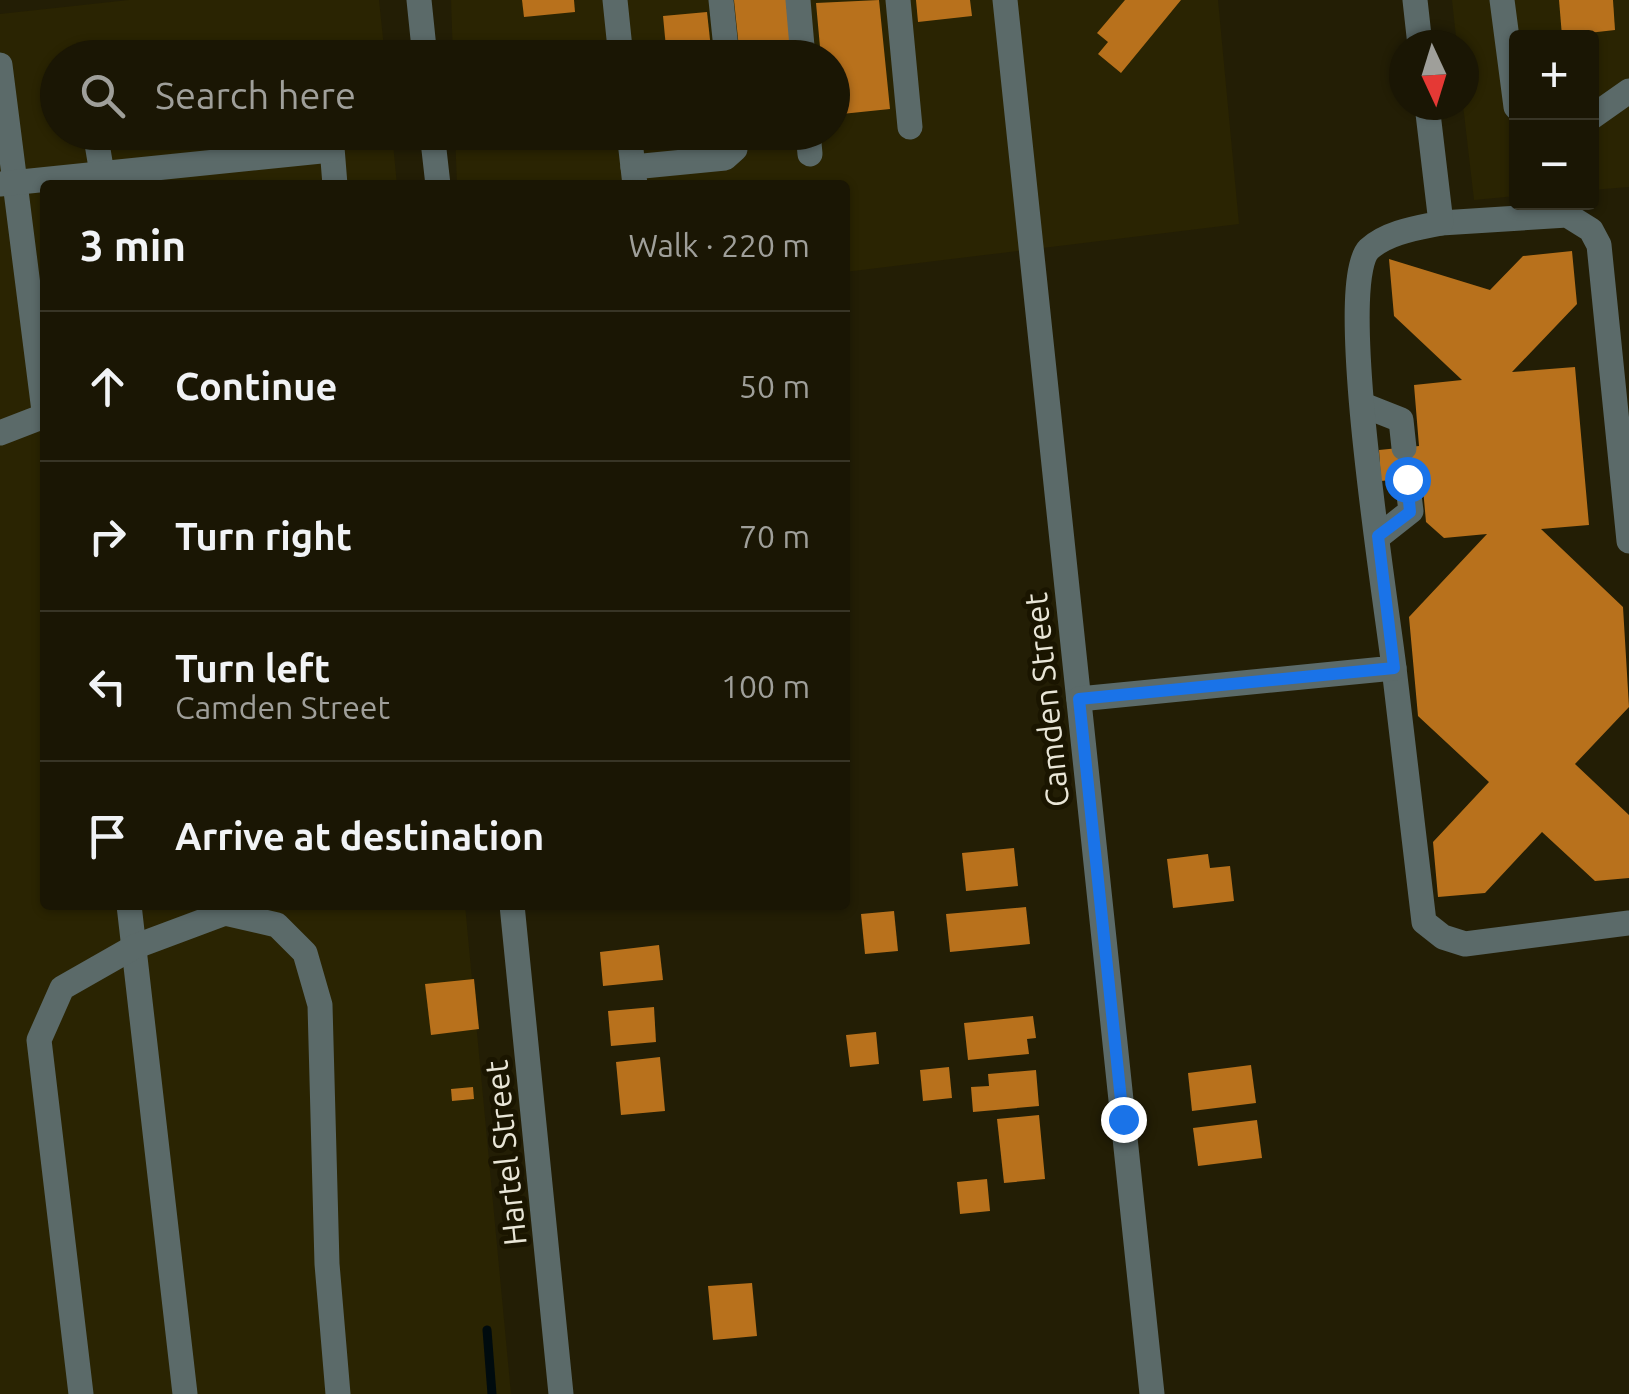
<!DOCTYPE html>
<meta charset="utf-8">
<style>
:root{--surface:#1a1604;--page:#272313;--text:#f1f3f6;--muted:#9f9f9a;--line:#383526}
body{margin:0;font-family:Ubuntu,sans-serif;background:var(--page);color:var(--text)}
.controls{position:absolute;right:30px;top:30px;display:grid;overflow:hidden;border-radius:10px;box-shadow:0 2px 8px #0004}
.controls button{width:90px;height:90px;display:grid;place-items:center;padding:0;border:0;border-bottom:2px solid var(--line);background:var(--surface);color:var(--text);font:50px sans-serif}
.compass{position:absolute;left:1389px;top:30px;width:90px;height:90px;border-radius:50%;background:var(--surface);box-shadow:0 2px 8px #0004;rotate:176deg}
.stop{position:absolute;width:30px;height:30px;margin:-22px;border:8px solid #1a73e8;border-radius:50%;background:#fff}
.stop.end{background:#1a73e8;border-color:#fff;box-shadow:0 2px 10px #0008}
.list{margin:0;padding:0;list-style:none}
h2{display:flex;justify-content:space-between;align-items:center;height:130px;margin:0;padding:0 40px;font-size:42px}
h2 small{font-size:32px;font-weight:400;color:var(--muted)}
.list li{display:grid;grid-template-columns:65px 1fr auto;gap:30px;align-items:center;box-sizing:border-box;height:150px;padding:0 40px;border-top:2px solid var(--line)}
.list b{display:block;font-size:38px;white-space:nowrap}
.list p{margin:0;font-size:32px;white-space:nowrap;color:var(--muted)}
.list em{font-size:32px;font-style:normal;color:var(--muted)}
.icon{flex:none;width:55px;height:55px;fill:none;stroke:currentColor;stroke-width:2;stroke-linecap:round;stroke-linejoin:round}
.map{position:relative;flex:none;width:1629px;height:1394px;overflow:hidden}
.search{position:absolute;background:var(--surface);box-shadow:0 2px 8px #0004;left:40px;top:40px;width:810px;height:110px;display:flex;align-items:center;gap:25px;box-sizing:border-box;padding:0 35px;border-radius:55px;color:var(--muted);font-size:38px}
.panel{position:absolute;background:var(--surface);box-shadow:0 2px 8px #0004;left:40px;top:180px;width:810px;height:730px;border-radius:10px}
.map>svg:first-child{display:block}
</style>
<div class="map">
<svg width="1629" height="1394" viewBox="0 0 1629 1394">
<rect width="100%" height="100%" fill="#231e05"/>
<g fill="#2a2402">
<polygon points="129,0 379,0 385,57 58,58 58,132 392,133 397,185 45,185 45,905 465,905 511,1394 0,1394 0,14"/>
<polygon points="451,0 1218,0 1239,224 845,272 845,185 457,185 455,133 832,132 832,58 453,57"/>
<polygon points="1452,0 1629,0 1629,187 1592,190 1592,38 1516,38 1516,196 1474,200 1463,105 1464,45 1457,45"/>
</g>
<g fill="none" stroke-linecap="round" stroke-linejoin="round">
<polyline stroke="#000b0e" stroke-width="9" points="487,1330 492,1394"/>
</g>
<g fill="#b8711c">
<polygon points="522,0 574,0 575,12 524,17"/>
<polygon points="734,0 786,0 792,58 740,58"/>
<polygon points="879,0 890,109 832,115 832,58 821,58 816,3"/>
<polygon points="916,0 970,0 972,16 918,22"/>
<polygon points="1125,0 1181,0 1121,73 1098,54 1108,42 1097,33"/>
<polygon points="1559,0 1613,0 1615,30 1562,36"/>
<polygon points="707,12 712,58 667,58 663,16"/>
<polygon points="569,50 570,58 541,58 540,53"/>
<polygon points="1572,251 1577,304 1512,372 1575,367 1589,525 1541,529 1623,607 1629,707 1575,764 1629,815 1629,878 1595,881 1542,832 1485,893 1438,897 1433,842 1489,782 1418,716 1409,617 1487,534 1444,538 1426,522 1422,477 1381,481 1379,450 1419,446 1414,385 1462,380 1394,316 1389,259 1490,290 1523,256"/>
<polygon points="1014,848 1018,886 966,891 962,853"/>
<polygon points="1208,854 1210,868 1230,866 1234,901 1173,908 1167,859"/>
<polygon points="1026,907 1030,944 950,952 946,914"/>
<polygon points="894,911 898,951 865,954 861,914"/>
<polygon points="659,945 663,980 603,986 600,952"/>
<polygon points="474,979 479,1029 431,1035 425,984"/>
<polygon points="654,1007 656,1042 611,1046 608,1011"/>
<polygon points="1033,1016 1036,1038 1027,1039 1029,1054 968,1060 964,1023"/>
<polygon points="876,1032 879,1064 850,1067 846,1035"/>
<polygon points="660,1057 665,1111 621,1115 616,1062"/>
<polygon points="1251,1065 1256,1103 1192,1111 1188,1073"/>
<polygon points="949,1067 952,1098 923,1101 920,1070"/>
<polygon points="1036,1070 1039,1106 973,1112 971,1087 989,1086 988,1074"/>
<polygon points="473,1087 474,1099 452,1101 451,1089"/>
<polygon points="1039,1115 1045,1179 1004,1183 997,1119"/>
<polygon points="1257,1120 1262,1158 1198,1166 1193,1128"/>
<polygon points="987,1179 990,1211 960,1214 957,1182"/>
<polygon points="752,1283 757,1336 713,1340 708,1286"/>
</g>
<g fill="none" stroke-linecap="round" stroke-linejoin="round">
<g stroke="#5b6a69" stroke-width="25">
<polyline points="419,0 425,58"/>
<polyline points="615,0 621,58"/>
<polyline points="721,0 727,58"/>
<polyline points="798,0 803,58"/>
<polyline points="898,0 910,127"/>
<polyline points="1005,0 1152,1394"/>
<polyline points="1415,0 1420,45"/>
<polyline points="1502,0 1516,107"/>
<polyline points="0,65 45,419"/>
<polyline points="1592,117 1629,91"/>
<polyline points="95,132 104,185"/>
<polyline points="432,132 438,185"/>
<polyline points="629,132 635,185"/>
<polyline points="808,132 810,154"/>
<polyline points="331,135 335,185"/>
<polyline points="633,167 725,158 735,149 734,132"/>
<polyline points="0,184 331,150"/>
<polyline points="1441,223 1567,215 1591,230 1599,245 1629,541"/>
<polyline points="1363,405 1401,420 1404,448"/>
<polyline points="0,433 44,416"/>
<polyline points="1378,537 1411,511 1407,479"/>
<polyline points="1394,668 1424,922 1443,937 1465,944 1629,923"/>
<path d="M1079,699L1394,668C1387,606 1334,283 1369,249C1388,232 1417,228 1441,223L1427,105"/>
<polyline points="129,905 185,1394"/>
<polyline points="512,905 561,1394"/>
<polyline points="81,1394 39,1040 62,988 134,947 225,913 277,925 305,953 320,1005 327,1264 338,1394"/>
</g>
</g>
<g fill="none" stroke-linecap="round" stroke-linejoin="round">
<polyline stroke="#1a73e8" stroke-width="12" points="1123,1119 1079,699 1394,668 1378,536 1410,512 1407,479"/>
</g>
<g text-anchor="middle" dominant-baseline="central" stroke-width="10" stroke-linejoin="round" paint-order="stroke">
<g font-size="32" fill="#e9e6d7" stroke="#1a1500">
<text transform="translate(1046 700) rotate(-96)">Camden Street</text>
<text transform="translate(505 1153) rotate(-96)">Hartel Street</text>
</g>
</g>
</svg>
<div class="controls">
<button>+</button>
<button>−</button>
</div>
<svg class="compass" viewBox="-18 -18 36 36"><path d="M0-13l5 13h-10z" fill="#e53935"/><path d="M0 13l5-13h-10z" fill="#9f9f9a"/></svg>
<div class="stop" style="left:1407px;top:479px"></div>
<div class="stop end" style="left:1123px;top:1119px"></div>
<div class="search"><svg class="icon" aria-label="search" viewBox="0 0 24 24"><circle cx="10" cy="10" r="6"/><path d="M15 15l6 6"/></svg>Search here</div>
<section class="panel">
<h2>3 min<small>Walk · 220 m</small></h2>
<ul class="list">
<li><svg class="icon" aria-label="ahead" viewBox="0 0 24 24"><path d="M12 20V5M6 11l6-6 6 6"/></svg><div><b>Continue</b></div><em>50 m</em></li>
<li><svg class="icon" aria-label="right" viewBox="0 0 24 24"><path d="M7 20v-9h11M14 6l5 5-5 5"/></svg><div><b>Turn right</b></div><em>70 m</em></li>
<li><svg class="icon" aria-label="left" viewBox="0 0 24 24"><path d="M17 20v-9H6M10 6l-5 5 5 5"/></svg><div><b>Turn left</b><p>Camden Street</p></div><em>100 m</em></li>
<li><svg class="icon" aria-label="arrive" viewBox="0 0 24 24"><path d="M6 21V4h12l-3 4 3 4H6"/></svg><div><b>Arrive at destination</b></div></li>
</ul>
</section>
</div>
